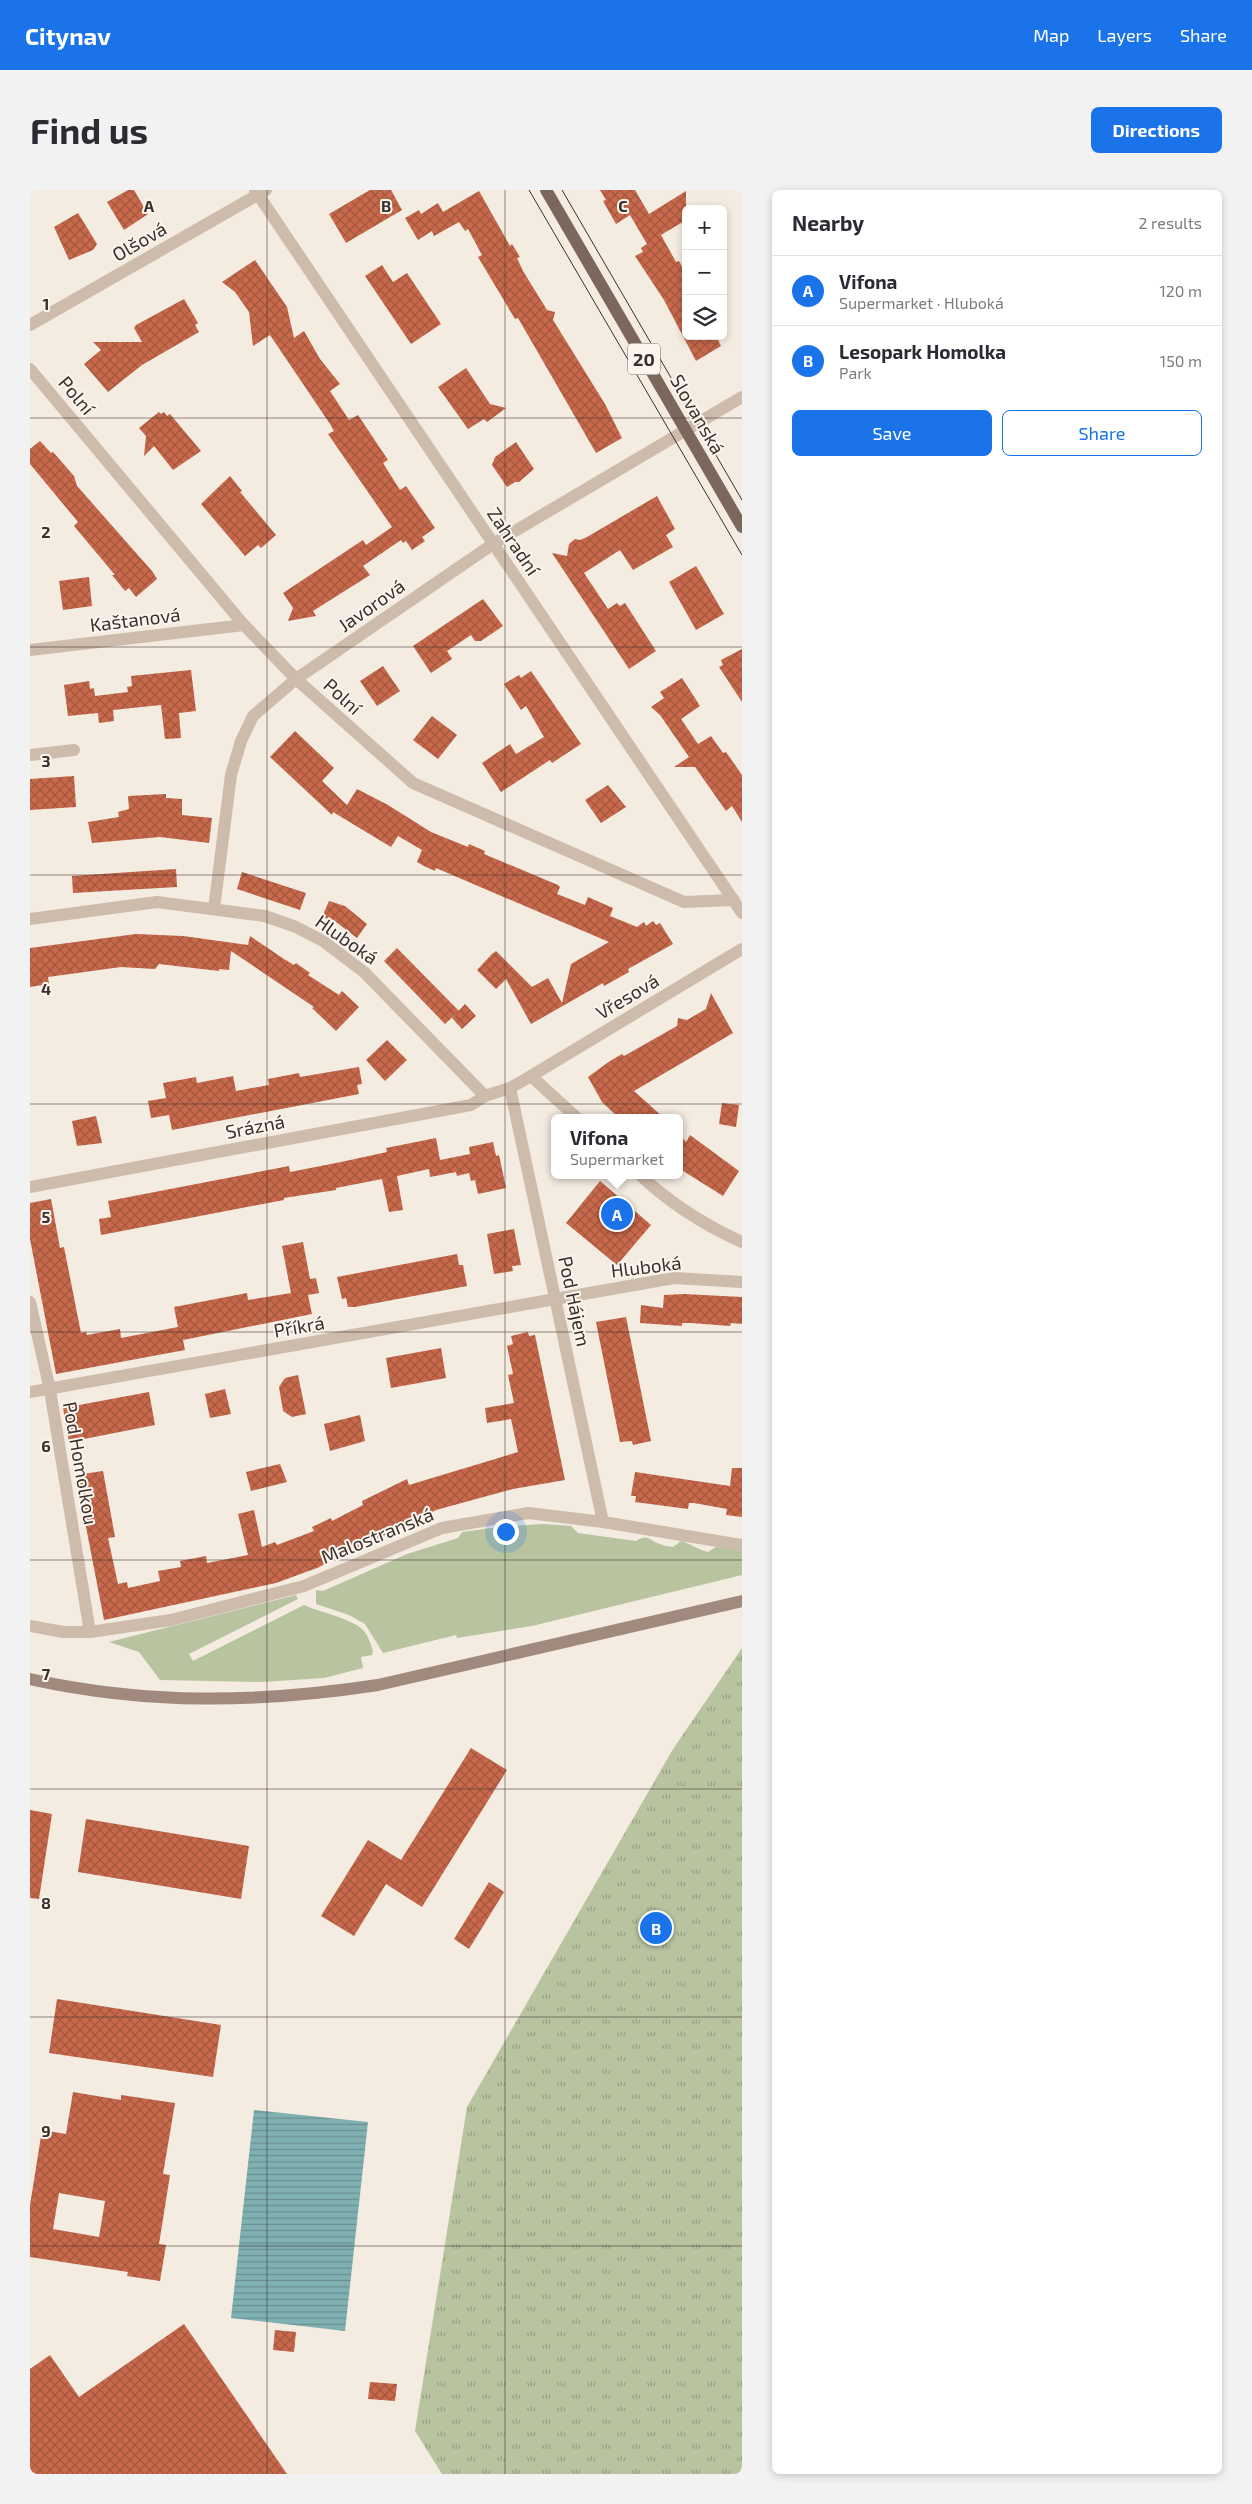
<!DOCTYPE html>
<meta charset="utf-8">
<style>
:root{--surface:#fff;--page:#f2f2f3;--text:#2b2b33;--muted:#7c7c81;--line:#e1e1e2;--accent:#1a73e8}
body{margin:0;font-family:"Exo 2",sans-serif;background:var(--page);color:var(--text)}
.controls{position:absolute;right:15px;top:15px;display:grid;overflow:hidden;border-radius:8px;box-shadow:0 2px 8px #0003}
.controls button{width:45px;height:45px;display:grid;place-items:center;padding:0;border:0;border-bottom:1px solid var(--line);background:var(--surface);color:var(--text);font:25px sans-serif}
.you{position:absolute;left:475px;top:1341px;width:18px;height:18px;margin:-12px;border:4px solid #fff;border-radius:50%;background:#1a73e8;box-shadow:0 0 0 8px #1a73e833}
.badge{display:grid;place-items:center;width:32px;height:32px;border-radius:50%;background:var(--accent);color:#fff;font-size:16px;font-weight:700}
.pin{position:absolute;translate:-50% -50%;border:2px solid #fff;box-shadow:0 1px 5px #0006}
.popup{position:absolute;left:521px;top:924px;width:132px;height:65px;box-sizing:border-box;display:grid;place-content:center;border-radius:8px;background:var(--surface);filter:drop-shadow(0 1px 4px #0005);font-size:16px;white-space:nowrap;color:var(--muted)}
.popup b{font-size:19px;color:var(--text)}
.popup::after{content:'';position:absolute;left:50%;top:100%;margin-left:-10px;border:10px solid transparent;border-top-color:var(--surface)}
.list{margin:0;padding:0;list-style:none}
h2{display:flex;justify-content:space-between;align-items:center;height:65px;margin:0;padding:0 20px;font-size:21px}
h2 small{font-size:16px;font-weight:400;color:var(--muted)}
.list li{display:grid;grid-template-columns:32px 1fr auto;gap:15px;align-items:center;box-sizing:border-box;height:70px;padding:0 20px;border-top:1px solid var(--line)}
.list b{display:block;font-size:19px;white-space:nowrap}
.list p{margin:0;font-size:16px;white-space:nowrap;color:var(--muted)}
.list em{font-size:16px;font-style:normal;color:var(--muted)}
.actions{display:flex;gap:10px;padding:15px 20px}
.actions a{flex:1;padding:11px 0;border:1px solid var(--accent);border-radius:8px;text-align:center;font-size:18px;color:var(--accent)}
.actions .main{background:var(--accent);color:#fff}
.icon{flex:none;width:28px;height:28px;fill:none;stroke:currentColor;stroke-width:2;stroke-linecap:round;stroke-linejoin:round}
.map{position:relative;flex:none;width:712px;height:2284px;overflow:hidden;border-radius:8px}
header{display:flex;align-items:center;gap:30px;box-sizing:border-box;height:70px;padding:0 25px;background:var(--accent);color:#fff}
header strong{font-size:24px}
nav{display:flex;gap:28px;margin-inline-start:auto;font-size:18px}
.intro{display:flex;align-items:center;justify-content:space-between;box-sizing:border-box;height:120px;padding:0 30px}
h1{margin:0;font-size:35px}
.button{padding:12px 22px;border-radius:8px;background:var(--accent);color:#fff;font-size:18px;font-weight:700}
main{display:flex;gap:30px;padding:0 30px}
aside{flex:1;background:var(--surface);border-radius:8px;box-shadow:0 2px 8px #0003}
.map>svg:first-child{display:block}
</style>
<header>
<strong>Citynav</strong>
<nav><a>Map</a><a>Layers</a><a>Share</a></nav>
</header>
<div class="intro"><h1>Find us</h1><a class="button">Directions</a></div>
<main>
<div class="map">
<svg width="712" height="2284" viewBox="0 0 712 2284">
<defs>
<pattern id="park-tufts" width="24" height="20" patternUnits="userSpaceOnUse" patternTransform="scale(1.25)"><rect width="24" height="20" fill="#b8c4a0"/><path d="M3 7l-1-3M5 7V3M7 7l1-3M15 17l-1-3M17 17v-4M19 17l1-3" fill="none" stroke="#97a083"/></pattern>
<pattern id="water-rules" width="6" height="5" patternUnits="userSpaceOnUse" patternTransform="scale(1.25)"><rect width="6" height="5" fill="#7fb0b2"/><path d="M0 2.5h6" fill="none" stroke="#699091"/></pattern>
<pattern id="building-cross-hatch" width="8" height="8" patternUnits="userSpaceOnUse" patternTransform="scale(1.25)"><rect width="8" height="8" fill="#c8694b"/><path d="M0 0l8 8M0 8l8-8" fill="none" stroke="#a4573f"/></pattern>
</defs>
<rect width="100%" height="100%" fill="#f4ebe1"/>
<g fill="#b8c4a0">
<path d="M514,1334L541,1336L548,1343L606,1351C619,1343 619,1351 630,1354C634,1356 639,1356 643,1357L651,1351C660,1353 666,1359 678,1362L686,1357L712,1360V1385L502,1436L427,1448L426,1445L353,1463L335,1434L319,1425L286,1414V1400L293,1401L377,1364L428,1348L432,1342L476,1336Z"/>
<path d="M266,1405L268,1409L159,1464L163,1471L274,1415C289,1422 323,1429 333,1440C338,1445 341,1455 343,1461L342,1465L331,1467L333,1478L294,1488L232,1492L130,1490L109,1462L79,1452Z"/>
</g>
<polygon fill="url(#park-tufts)" points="712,1458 712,2284 412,2284 385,2241 437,1917 643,1559"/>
<polygon fill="url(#water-rules)" points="224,1920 338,1932 315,2141 201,2128"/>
<g fill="url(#building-cross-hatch)" fill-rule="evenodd">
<polygon points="98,0 104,0 118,24 94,40 77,12"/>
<polygon points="340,0 361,0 372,20 316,53 299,24"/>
<polygon points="570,0 605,0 619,24 656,1 656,30 631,45 646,72 649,71 656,83 656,146 686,146 691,156 666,171 634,110 605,66 613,62 611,58 617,54 600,25 586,34 573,11 576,10"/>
<polygon points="449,1 480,56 482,54 490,67 487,68 493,81 517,120 525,122 523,130 575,214 592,248 566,263 488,128 485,129 448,67 452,65 438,39 435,41 429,32 404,46 402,41 388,50 375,28 389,20 391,24 408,13 413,22"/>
<polygon points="48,23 67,54 63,60 39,70 24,37"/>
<polygon points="225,70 257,117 264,148 274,141 290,169 310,194 300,201 319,230 328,225 358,270 353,273 370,300 376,296 405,338 392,347 395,351 382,360 376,351 373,353 371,350 333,376 340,385 283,421 286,426 258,431 263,418 253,403 333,350 336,355 362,337 298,244 304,241 300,234 240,145 223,156 219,122 205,102 192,92"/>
<polygon points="352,75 363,92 377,83 411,134 381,154 335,86"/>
<polygon points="154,109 168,133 165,135 169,142 112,175 78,202 54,174 71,160 63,152 112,152 104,138 106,135"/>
<polygon points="436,178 460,214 476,218 457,232 454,229 438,239 408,197"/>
<polygon points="129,222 131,224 134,222 137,226 140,224 171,261 143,280 124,256 114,266 116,246 109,238"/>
<polygon points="10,251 21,263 23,262 44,286 47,296 122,381 127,389 106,407 99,398 95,401 82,385 85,385 44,336 48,332 0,274 0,259"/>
<polygon points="486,252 504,279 489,292 485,292 477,297 462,275 465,267"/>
<polygon points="200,286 212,301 210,302 246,345 231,358 228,355 215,366 171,314"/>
<polygon points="627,306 645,339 636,345 643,357 603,380 590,360 554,383 578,419 587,413 590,416 595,413 626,461 599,479 522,363 537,366 539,354 545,349 550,350 557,347"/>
<polygon points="666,376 694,424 666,440 639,392"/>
<polygon points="59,387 62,416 33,420 29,391"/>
<polygon points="453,409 473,436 451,451 445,451 441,445 417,461 422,469 401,483 383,456"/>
<polygon points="712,459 712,512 689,477 693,475 691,470"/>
<polygon points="353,476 370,501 347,516 330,491"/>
<polygon points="161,480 166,521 149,523 151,548 135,549 131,515 83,520 84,531 69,533 68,523 38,526 34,495 59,491 60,499 64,498 65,506 98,502 97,497 102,496 101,486"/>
<polygon points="501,481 551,554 522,573 520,570 471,602 452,573 480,554 486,564 514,547 496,516 491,520 474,494 489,485 491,488"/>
<polygon points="652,488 670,516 651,529 668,554 681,546 693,563 696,562 712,585 712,632 702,616 696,621 665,577 644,577 659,567 630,525 621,517 634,508 630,502"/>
<polygon points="402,526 427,545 408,569 383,550"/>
<polygon points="265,541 304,578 292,591 317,615 327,599 358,615 401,642 438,657 439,654 455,661 454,664 528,695 530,697 527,704 555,715 558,707 583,718 580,726 607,737 614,732 616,736 623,731 626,735 630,733 643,754 598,779 599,782 574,796 573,793 501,834 476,789 466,799 447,780 462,764 466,761 502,797 518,788 532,813 541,774 579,752 406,678 405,681 394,676 387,672 392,660 368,646 361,657 303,622 302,625 240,567"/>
<polygon points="44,586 46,617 0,620 0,589"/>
<polygon points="578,595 596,617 571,633 555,610"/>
<polygon points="136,604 136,608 152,609 152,625 182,628 179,653 130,647 62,653 58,632 89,627 88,622 99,619 98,606"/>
<polygon points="146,679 147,697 43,703 42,686"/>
<polygon points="212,682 276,703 270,720 207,699"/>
<polygon points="299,711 315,716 337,734 327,748 306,732 292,727"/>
<polygon points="106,744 153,746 218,755 220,746 254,769 264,775 266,773 280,783 278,785 309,805 312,801 329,817 306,841 282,818 284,817 201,761 199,780 189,779 189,781 129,774 125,779 91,777 18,787 19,794 0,797 0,758"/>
<polygon points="367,758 429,821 415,834 354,771"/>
<polygon points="681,803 703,843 604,901 634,928 589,928 572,912 558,887 580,871 592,864 594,866 647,836 648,828 657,830 676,819"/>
<polygon points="435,814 446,826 432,839 422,828"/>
<polygon points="357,850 377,870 355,891 336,870"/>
<polygon points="329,877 332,894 327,895 329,904 142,940 139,925 121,928 118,911 136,908 133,893 166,887 167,893 203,886 206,901 239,895 238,889 269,883 270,887"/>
<polygon points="692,913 709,915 706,937 689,934"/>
<polygon points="66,926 72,953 47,956 42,931"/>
<polygon points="650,945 656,952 660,945 709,981 693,1006 650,979"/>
<polygon points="406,948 410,970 440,964 439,957 463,952 466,966 469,965 476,998 448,1004 445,990 441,991 439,983 427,986 426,982 400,987 399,979 367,986 373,1020 359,1022 352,989 306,998 306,1000 254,1008 254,1010 71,1045 69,1029 81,1027 78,1011 259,976 260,982 311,972 357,962 356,958"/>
<polygon points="570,991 621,1035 587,1075 536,1033"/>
<polygon points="21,1009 30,1058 34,1057 51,1143 56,1142 57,1145 90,1139 91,1148 148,1137 144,1117 217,1103 218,1110 261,1103 252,1056 273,1052 280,1089 286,1088 289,1103 278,1105 282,1124 153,1150 155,1160 26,1184 0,1049 0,1013"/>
<polygon points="484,1039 491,1075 482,1076 483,1081 464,1084 457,1044"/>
<polygon points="427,1064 429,1075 433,1075 437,1096 325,1117 318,1117 316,1108 312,1109 307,1087"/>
<polygon points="654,1104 712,1107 712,1134 701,1133 700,1136 661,1133 652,1133 652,1136 610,1133 611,1115 633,1118 634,1105"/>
<polygon points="596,1127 621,1251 603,1255 602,1251 590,1252 566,1132"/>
<polygon points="498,1142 499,1146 505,1145 535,1290 483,1299 406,1320 287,1378 246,1393 74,1430 46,1285 73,1281 85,1347 78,1348 88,1394 97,1392 98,1398 130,1391 128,1381 151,1377 150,1371 176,1366 177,1373 218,1365 208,1324 224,1320 232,1357 245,1352 247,1355 284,1341 282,1337 301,1328 302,1331 333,1315 332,1311 377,1289 379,1295 488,1262 481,1229 457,1233 455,1218 484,1213 478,1185 483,1184 477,1156 483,1154 481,1146"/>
<polygon points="411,1158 416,1188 361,1198 356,1168"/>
<polygon points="268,1185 276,1224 262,1227 253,1221 249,1197 255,1188"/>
<polygon points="195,1199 201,1224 180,1228 175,1204"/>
<polygon points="119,1202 125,1235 39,1252 33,1218"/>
<polygon points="330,1225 335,1251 300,1261 294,1234"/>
<polygon points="250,1274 257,1292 221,1301 216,1282"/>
<polygon points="702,1278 712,1278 712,1327 696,1325 697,1319 664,1313 659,1313 658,1319 605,1312 606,1306 601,1306 605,1282 700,1296"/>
<polygon points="441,1558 477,1580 392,1717 356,1694 324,1746 291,1726 338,1650 371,1670"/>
<polygon points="0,1620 22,1624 9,1709 0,1708"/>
<polygon points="56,1629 219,1656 211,1709 48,1682"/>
<polygon points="459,1692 474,1702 439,1759 424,1749"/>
<polygon points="27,1809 191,1835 183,1887 19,1863"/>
<path d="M43,1902L91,1910V1905L145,1913L133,1984L140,1985L129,2054L136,2055L130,2091L97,2086L98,2082L0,2067V2015L12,1940L36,1944ZM29,2003L75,2011L69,2047L23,2039Z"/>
<polygon points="154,2134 257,2284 0,2284 0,2179 20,2165 49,2207"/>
<polygon points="245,2140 266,2142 264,2162 243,2160"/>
<polygon points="340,2192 367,2194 365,2211 338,2209"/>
</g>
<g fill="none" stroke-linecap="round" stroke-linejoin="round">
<g stroke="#cdbbac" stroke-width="12">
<polyline points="225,0 712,723"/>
<polyline points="0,135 236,0"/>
<polyline points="0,179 214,435 266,489 383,593 654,712 704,710"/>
<polyline points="0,460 214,435"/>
<polyline points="0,565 44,560"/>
<polyline points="184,719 201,585 211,551 223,526 266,489 463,354 712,207"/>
<polyline points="0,729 127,712 235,726 266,737 293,751 334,782 455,906 480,898 501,886 712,759"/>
<polyline points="501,886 547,928"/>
<polyline points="480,898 573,1332"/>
<path d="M610,985C640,1013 674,1035 712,1052"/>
<polyline points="0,997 441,915 455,906"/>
<polyline points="0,1112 20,1200 60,1442"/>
<polyline points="0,1202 644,1088 712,1092"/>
<polyline points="0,1436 33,1442 60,1442 141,1430 274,1396 412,1338 498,1323 573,1332 712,1355"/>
</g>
<path stroke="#a18a7d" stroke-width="12" d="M0,1489C118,1515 229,1513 348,1495L712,1411"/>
<polyline stroke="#7d675c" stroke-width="12" points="516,0 712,337"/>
<g stroke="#3b302b" stroke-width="1">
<polyline points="499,0 712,365"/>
<polyline points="532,0 712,310"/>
</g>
</g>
<path fill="none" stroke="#3b302b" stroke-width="1" stroke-opacity="0.55" d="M237,0V2284M475,0V2284M0,228H712M0,457H712M0,685H712M0,914H712M0,1142H712M0,1370H712M0,1599H712M0,1827H712M0,2056H712"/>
<g text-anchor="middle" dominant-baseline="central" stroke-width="4" stroke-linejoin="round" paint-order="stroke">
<rect fill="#fbf5ee" stroke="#756b66" stroke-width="1" x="598" y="153.5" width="32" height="31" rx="4"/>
<g font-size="18" font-weight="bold" fill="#3b302b">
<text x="614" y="169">20</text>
</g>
<g font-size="19" fill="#3b302b" stroke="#fbf5ee">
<text transform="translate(109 51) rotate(-30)">Olšová</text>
<text transform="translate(47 205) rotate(50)">Polní</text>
<text transform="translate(668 224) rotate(60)">Slovanská</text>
<text transform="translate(484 351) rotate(56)">Zahradní</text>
<text transform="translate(341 415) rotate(-35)">Javorová</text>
<text transform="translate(105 429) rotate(-7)">Kaštanová</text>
<text transform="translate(313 506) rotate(42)">Polní</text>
<text transform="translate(317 749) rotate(35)">Hluboká</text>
<text transform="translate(597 806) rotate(-31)">Vřesová</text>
<text transform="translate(225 936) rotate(-11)">Srázná</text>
<text transform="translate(616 1076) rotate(-7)">Hluboká</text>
<text transform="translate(545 1111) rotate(78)">Pod Hájem</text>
<text transform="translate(269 1136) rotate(-10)">Příkrá</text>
<text transform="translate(51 1273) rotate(80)">Pod Homolkou</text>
<text transform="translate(347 1345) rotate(-22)">Malostranská</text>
</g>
</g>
<g font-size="16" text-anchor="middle" font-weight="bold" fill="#3b302b" stroke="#fbf5ee" stroke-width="4" stroke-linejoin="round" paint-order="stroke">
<text x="119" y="22">A</text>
<text x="356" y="22">B</text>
<text x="593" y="22">C</text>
<text x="16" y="120">1</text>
<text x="16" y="348">2</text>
<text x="16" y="577">3</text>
<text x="16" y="805">4</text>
<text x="16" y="1033">5</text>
<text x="16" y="1262">6</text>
<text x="16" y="1490">7</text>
<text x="16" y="1719">8</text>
<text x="16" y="1947">9</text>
</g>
</svg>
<div class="controls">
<button>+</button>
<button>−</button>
<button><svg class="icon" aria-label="layers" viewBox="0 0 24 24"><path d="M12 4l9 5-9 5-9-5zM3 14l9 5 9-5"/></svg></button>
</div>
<div class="you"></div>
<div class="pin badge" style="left:587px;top:1024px">A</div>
<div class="popup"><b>Vifona</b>Supermarket</div>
<div class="pin badge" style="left:626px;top:1738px">B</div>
</div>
<aside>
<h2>Nearby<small>2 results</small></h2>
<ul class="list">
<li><span class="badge">A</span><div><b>Vifona</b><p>Supermarket · Hluboká</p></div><em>120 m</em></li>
<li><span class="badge">B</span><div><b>Lesopark Homolka</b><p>Park</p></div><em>150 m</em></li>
</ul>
<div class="actions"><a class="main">Save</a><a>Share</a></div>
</aside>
</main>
